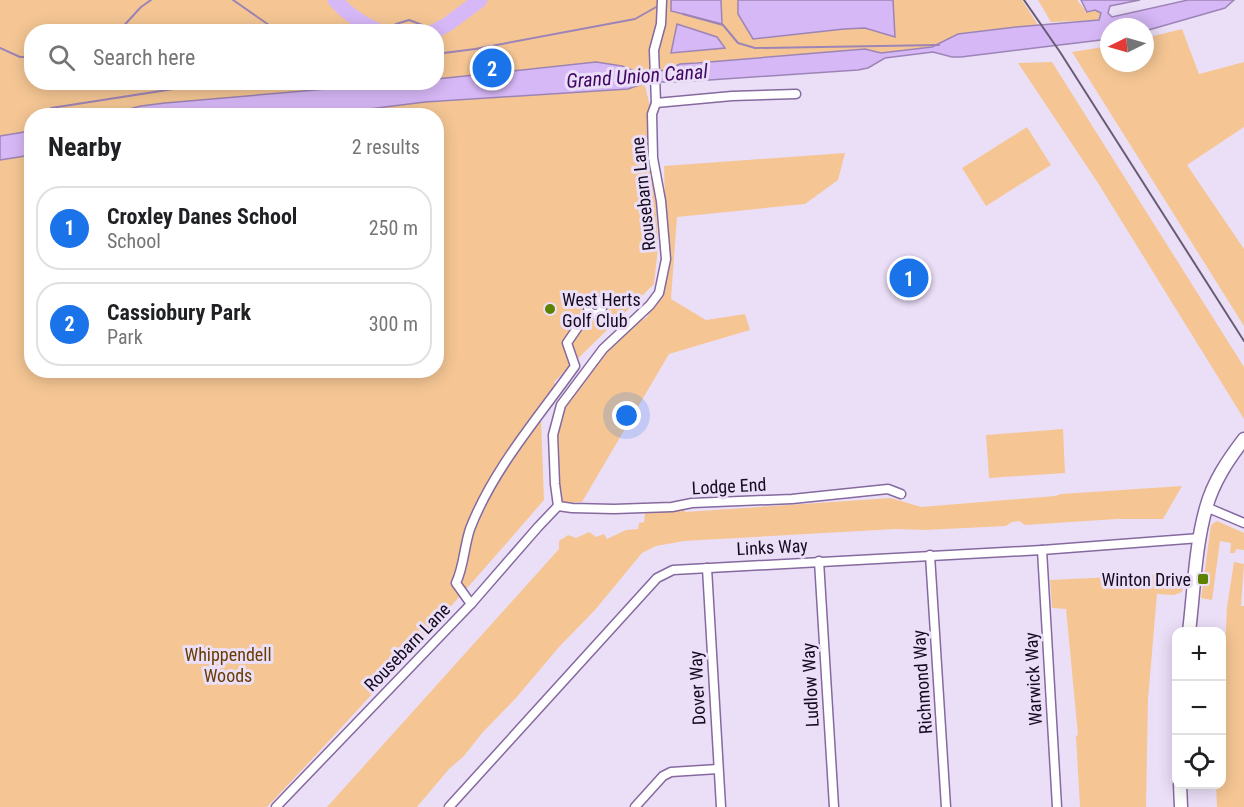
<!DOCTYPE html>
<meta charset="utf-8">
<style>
:root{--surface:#fff;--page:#f2f2f2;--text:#202124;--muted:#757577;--line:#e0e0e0;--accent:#1a73e8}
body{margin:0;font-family:"Roboto Condensed",sans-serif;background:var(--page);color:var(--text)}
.controls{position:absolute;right:18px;bottom:18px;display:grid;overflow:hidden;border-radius:12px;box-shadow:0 3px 15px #0003}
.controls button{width:54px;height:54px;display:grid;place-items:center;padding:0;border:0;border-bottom:2px solid var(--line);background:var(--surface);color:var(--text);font:30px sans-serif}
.compass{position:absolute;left:1100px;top:18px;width:54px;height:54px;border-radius:50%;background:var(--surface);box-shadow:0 3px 15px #0003;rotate:265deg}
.you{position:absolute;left:627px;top:416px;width:21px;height:21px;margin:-15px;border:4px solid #fff;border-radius:50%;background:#1a73e8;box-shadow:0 0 0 9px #1a73e833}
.badge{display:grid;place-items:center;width:39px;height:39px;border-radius:50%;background:var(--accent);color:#fff;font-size:20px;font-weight:700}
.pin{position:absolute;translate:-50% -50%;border:3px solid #fff;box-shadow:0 2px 6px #0006}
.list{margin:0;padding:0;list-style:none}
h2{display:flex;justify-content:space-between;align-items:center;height:78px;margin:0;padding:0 24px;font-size:26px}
h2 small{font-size:20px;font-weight:400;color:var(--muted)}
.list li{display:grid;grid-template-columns:39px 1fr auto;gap:18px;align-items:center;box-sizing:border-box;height:84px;margin:0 12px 12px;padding:0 12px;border:2px solid var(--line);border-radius:24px}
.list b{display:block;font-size:22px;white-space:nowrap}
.list p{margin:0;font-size:20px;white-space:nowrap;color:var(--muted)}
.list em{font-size:20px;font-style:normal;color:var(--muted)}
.icon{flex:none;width:33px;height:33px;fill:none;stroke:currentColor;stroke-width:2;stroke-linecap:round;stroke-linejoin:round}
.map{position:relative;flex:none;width:1244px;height:807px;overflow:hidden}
.search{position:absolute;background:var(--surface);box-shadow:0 3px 15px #0003;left:24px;top:24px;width:420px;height:66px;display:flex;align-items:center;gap:15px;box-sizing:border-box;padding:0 21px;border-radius:24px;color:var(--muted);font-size:22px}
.panel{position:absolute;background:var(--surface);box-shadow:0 3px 15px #0003;left:24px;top:108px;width:420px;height:270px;border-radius:24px}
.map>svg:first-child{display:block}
</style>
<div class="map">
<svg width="1244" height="807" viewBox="0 0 1244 807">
<rect width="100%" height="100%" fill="#ebdff8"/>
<g fill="#f5c694" fill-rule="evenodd">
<path d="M0,0H1022L1038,25L958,34L932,47L881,53L865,49L680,64L667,70L651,72L645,86L652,114L658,248L654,284L554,382L560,396L541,419L544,500C454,604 362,707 267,807H0ZM32,32H436V82H32ZM32,116H436V370H32Z"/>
<polygon points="1038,0 1077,0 1087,12 1098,10 1101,13 1099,20 1051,22"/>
<polygon points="1182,29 1199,74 1244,62 1244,127 1187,165 1244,249 1244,326 1072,52 1109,46 1109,63 1145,63 1145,38"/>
<polygon points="1052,62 1244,367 1244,419 1098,183 1018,63"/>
<polygon points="1027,127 1051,165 986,206 962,168"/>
<polygon points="845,153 838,180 805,204 677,217 671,299 706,320 745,314 750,330 669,354 582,502 563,503 554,492 550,468 550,444 555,426 567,403 609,347 627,330 647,317 655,303 666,235 664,166"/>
<polygon points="1063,429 1065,473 989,478 986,435"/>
<polygon points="1182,486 1163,519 1117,519 1025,525 1019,521 1012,522 1006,526 987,527 924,530 896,529 684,541 656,546 642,553 595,610 559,647 516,698 483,732 464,756 449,769 417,807 327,807 559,549 559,541 568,535 576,538 589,532 596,537 604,534 607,539 626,530 638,529 639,523 644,522 645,513 684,508 685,512 891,498 921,507 1055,496 1061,494"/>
<polygon points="1217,521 1244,533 1244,550 1236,549 1235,553 1230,553 1231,543 1220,541 1212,600 1201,598 1211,525"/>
<polygon points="1234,562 1244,564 1241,606 1244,606 1244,807 1217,807 1216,785 1222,784 1222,685 1223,684 1227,607"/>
<polygon points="1174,574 1184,576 1182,592 1174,595 1157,594 1148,699 1146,807 1080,807 1076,736 1078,735 1066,609 1052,608 1050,580"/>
</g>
<g fill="#d7b8f7" stroke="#9d84b6" stroke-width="1.5">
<polygon points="671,0 721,0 722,24 671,11"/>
<polygon points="738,0 893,0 895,37 865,28 844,29 753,39 738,14"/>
<polygon points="1081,0 1140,0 1110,6 1108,13 1112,17 1188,0 1234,0 1225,8 1145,31 1145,27 1109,27 1109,39 961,57 952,57 933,52 885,58 868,68 858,70 680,82 648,82 628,89 425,102 321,115 101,116 141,106 165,103 397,83 436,82 437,79 596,62 622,66 640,73 667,70 680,64 697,63 865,49 881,53 932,47 958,34 1016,27 1099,20 1101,13 1095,10 1087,12"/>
<polygon points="677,24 717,37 725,48 671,53"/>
<polygon points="31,131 31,155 0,160 0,136"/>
</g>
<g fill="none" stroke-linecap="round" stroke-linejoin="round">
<g stroke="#9d84b6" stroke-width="2">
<polyline points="233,0 279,32"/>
<polyline points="683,14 723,25 738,43 755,48 939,45"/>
<polyline points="118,32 141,7 151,0"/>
<polyline points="388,32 396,24 409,20 425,26 439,29"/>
<polyline points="0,48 20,57 32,57"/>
<polyline points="436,54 475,49 635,19 658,6"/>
<polyline points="51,108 219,82"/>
</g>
<g stroke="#d7b8f7" stroke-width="15">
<path d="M335,0C346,13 365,26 382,32"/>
<polyline points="433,32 448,24 480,0"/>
</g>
<defs>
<g id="street">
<polyline points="656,103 732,96 796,94"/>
<circle cx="595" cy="307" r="7"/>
<polyline points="558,506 555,484 553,435 561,405 603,349 650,305 659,293 666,259 661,201 653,158 652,114 656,103 654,50 661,24 662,0"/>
<polyline points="558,506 572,508 614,509 672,507 692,503 792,499 888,489 901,494"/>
<polyline points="1206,507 1244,523"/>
<polyline points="1042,550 1057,807"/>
<polyline points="930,555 946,807"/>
<polyline points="819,561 834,807"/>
<polyline points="707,568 721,807"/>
<path d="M471,604L456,583C464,566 464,547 470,529C493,469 538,418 575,366L567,343L580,324L590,312"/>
<polyline points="276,807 471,604 538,527 558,506"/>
<polyline points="449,807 657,578 673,570 1042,550 1200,538"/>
<polyline points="635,807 663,776 671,772 718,769"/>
</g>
<g id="secondary">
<path d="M1189,632C1194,591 1195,547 1206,508C1213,482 1228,460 1244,439"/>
<polyline points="1180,784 1181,807"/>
</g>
</defs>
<use href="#street" stroke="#85699f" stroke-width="11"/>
<use href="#secondary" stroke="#85699f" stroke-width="15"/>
<use href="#street" stroke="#fff" stroke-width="8"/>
<use href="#secondary" stroke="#fff" stroke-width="12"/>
<polyline stroke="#685c73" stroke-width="2" points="1024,0 1060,52 1244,341"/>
</g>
<g fill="#5c8200" stroke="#ebdff8" stroke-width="2">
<circle cx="550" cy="309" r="6"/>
<rect x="1197" y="573" width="12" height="12" rx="3"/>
</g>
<g text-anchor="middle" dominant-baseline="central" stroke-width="6" stroke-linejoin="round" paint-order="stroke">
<g font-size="18" fill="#150a1f" stroke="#ebdff8">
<text transform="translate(643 194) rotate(-96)">Rousebarn Lane</text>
<text transform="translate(729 486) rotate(-3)">Lodge End</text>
<text transform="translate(772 547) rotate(-3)">Links Way</text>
<text transform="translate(407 647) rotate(-46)">Rousebarn Lane</text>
<text transform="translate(1033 679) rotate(-93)">Warwick Way</text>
<text transform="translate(922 682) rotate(-94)">Richmond Way</text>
<text transform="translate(810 685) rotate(-93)">Ludlow Way</text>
<text transform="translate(697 688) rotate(-93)">Dover Way</text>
</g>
<g font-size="18" fill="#150a1f" stroke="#ebdff8" text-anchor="start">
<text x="562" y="299">West Herts<tspan x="562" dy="21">Golf Club</tspan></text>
<text x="1191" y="579" text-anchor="end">Winton Drive</text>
</g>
<g font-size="18" fill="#663c00" stroke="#ebdff8">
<text x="228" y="654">Whippendell<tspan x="228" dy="21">Woods</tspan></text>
</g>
<g font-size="20" font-style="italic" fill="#410664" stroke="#ebdff8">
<text transform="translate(637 76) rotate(-4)">Grand Union Canal</text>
</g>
</g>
</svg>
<div class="controls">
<button>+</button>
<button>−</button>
<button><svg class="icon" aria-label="locate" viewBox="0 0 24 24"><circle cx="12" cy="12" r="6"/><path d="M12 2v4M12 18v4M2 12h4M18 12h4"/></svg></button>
</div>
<svg class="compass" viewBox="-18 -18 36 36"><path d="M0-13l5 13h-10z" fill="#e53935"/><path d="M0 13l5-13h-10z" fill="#757577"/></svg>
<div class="you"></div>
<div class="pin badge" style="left:909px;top:278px">1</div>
<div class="pin badge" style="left:492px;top:68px">2</div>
<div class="search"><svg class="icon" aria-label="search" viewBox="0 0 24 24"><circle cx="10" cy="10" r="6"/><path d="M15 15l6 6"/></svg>Search here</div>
<section class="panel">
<h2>Nearby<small>2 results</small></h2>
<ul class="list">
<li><span class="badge">1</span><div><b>Croxley Danes School</b><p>School</p></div><em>250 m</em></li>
<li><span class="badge">2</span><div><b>Cassiobury Park</b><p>Park</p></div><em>300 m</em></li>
</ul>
</section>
</div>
